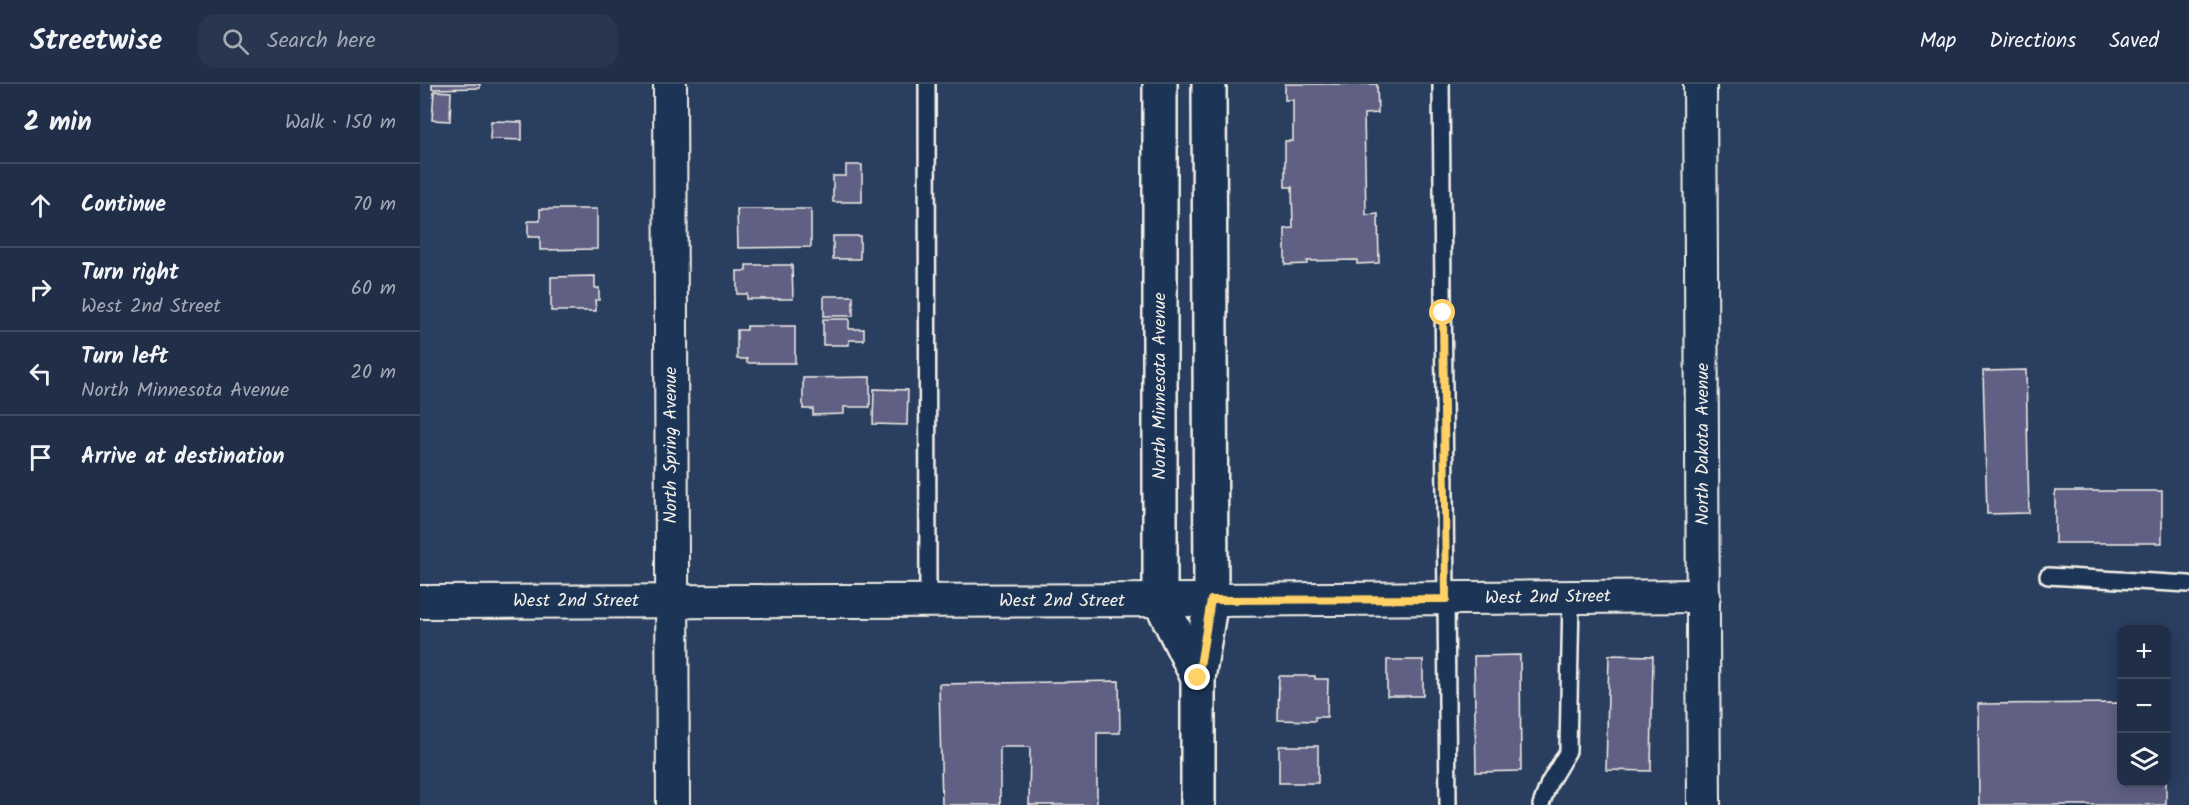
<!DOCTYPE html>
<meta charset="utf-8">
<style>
:root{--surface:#202e48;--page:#28364f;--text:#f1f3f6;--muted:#a2a8b4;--line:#3d4a60}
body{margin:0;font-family:Kalam,sans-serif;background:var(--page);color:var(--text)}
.controls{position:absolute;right:18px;bottom:18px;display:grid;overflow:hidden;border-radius:12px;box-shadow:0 3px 15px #0003}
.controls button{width:54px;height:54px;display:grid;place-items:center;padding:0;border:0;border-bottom:2px solid var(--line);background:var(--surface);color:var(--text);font:30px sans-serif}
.stop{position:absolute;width:18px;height:18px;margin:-14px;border:4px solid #ffd166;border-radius:50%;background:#fff}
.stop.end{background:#ffd166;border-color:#fff;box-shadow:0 2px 6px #0008}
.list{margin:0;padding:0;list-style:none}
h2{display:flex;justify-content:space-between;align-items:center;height:78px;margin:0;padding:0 24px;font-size:26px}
h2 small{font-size:20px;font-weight:400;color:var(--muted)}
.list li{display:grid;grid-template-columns:39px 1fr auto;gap:18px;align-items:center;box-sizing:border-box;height:84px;padding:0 24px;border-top:2px solid var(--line)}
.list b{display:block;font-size:22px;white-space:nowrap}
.list p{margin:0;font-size:20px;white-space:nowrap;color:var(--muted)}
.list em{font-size:20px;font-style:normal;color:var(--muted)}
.icon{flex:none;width:33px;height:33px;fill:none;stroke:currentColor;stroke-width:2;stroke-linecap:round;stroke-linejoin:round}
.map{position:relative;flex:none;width:1769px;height:721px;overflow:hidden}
header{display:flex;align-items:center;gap:36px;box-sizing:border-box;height:84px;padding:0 30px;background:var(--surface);border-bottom:2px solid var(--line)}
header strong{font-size:28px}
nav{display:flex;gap:33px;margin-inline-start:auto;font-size:21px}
.search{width:420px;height:54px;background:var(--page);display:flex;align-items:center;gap:15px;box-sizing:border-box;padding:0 21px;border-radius:18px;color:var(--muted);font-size:22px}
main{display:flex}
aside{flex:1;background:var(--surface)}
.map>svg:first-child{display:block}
</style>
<header>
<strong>Streetwise</strong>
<div class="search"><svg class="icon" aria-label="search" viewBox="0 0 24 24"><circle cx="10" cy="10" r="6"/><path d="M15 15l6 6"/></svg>Search here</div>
<nav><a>Map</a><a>Directions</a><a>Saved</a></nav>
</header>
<main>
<aside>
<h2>2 min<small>Walk · 150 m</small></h2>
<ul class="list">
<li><svg class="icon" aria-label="ahead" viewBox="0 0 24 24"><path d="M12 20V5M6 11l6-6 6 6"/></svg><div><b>Continue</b></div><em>70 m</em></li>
<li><svg class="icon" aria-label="right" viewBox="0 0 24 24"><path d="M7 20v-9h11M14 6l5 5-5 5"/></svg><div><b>Turn right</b><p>West 2nd Street</p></div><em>60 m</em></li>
<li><svg class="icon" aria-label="left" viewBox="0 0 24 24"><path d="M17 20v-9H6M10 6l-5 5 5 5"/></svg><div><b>Turn left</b><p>North Minnesota Avenue</p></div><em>20 m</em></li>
<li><svg class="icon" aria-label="arrive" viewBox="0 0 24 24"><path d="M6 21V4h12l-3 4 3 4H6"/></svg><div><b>Arrive at destination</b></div></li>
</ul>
</aside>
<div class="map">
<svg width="1769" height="721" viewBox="0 0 1769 721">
<rect width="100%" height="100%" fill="#2a3e60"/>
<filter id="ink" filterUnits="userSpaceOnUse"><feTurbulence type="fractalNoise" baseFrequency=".0167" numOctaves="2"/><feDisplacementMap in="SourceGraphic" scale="12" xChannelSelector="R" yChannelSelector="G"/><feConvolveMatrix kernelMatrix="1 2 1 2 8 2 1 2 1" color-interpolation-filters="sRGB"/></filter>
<g filter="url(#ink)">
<g fill="#606185" stroke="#f4f1e8" stroke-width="1.5">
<polygon points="12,0 60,0 60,4 12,5"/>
<polygon points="865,0 957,0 958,29 944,30 946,131 958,130 959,179 937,180 937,176 887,177 887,180 865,181 865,145 873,144 872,103 865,103 865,57 873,57 873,16 865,16"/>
<polygon points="14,7 31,8 30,37 12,36"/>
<polygon points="71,37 102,38 102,56 70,55"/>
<polygon points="426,81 442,81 442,118 413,118 413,92 426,92"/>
<polygon points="120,125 177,125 177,165 120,166 120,153 108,153 108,137 120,137"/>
<polygon points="317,125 391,125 391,163 318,164"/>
<rect x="413" y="152" width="27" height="23"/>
<polygon points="326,181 372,181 373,215 327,215 327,210 317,210 317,187 326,187"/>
<polygon points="175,192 175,204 179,204 179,216 175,216 176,227 131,227 131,193"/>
<rect x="404" y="212" width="29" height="20"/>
<polygon points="403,235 429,235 429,245 444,245 444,256 429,256 429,261 403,261"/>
<polygon points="327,242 375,242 375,279 327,279 327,275 317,275 317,246 327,246"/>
<polygon points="1606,286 1609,429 1567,430 1563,287"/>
<polygon points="450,293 450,323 424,323 424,330 393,331 393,325 383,325 383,294"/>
<polygon points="454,305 488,306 487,341 453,340"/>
<rect x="1635" y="407" width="107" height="52"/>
<polygon points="1100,571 1101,687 1056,688 1054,572"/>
<polygon points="1189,571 1233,572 1231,687 1186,686"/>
<rect x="967" y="576" width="36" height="36"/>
<polygon points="859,592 895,592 895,595 908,595 907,633 895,633 895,637 858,636"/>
<polygon points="699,597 700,649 677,649 677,721 609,721 610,663 580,663 580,721 522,721 519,600"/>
<polygon points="1702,619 1702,698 1746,698 1746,721 1559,721 1558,620"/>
<rect x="859" y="662" width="39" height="37"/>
</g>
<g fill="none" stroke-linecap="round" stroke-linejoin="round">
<defs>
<g id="lane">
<polyline points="507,0 508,517"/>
<polyline points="1021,0 1028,721"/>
<polyline points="1628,492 1769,500"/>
<polyline points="1121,721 1129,699 1148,667 1151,513"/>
</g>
<g id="street">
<polyline points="250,0 253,721"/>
<polyline points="1280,0 1284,721"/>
<polyline points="0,518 791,516 1284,512"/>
</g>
<g id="primary">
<polyline points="740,0 740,516 778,594"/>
<polyline points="778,721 778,594 791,516 789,0"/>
</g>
</defs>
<use href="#lane" stroke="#f4f1e8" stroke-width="20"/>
<use href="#street" stroke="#f4f1e8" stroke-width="36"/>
<use href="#primary" stroke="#f4f1e8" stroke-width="38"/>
<use href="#lane" stroke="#1d3557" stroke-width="15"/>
<use href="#street" stroke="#1d3557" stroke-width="32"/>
<use href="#primary" stroke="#1d3557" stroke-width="33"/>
</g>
</g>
<g fill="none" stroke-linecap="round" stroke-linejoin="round" filter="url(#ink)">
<polyline stroke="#ffd166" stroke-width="8" points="778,594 791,516 1026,515 1023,229"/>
</g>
<g text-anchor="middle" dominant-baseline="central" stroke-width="4.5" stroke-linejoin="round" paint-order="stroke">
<g font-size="18" fill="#f4f1e8" stroke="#1d3557">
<text transform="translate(740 302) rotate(-90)">North Minnesota Avenue</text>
<text transform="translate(1283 360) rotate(-90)">North Dakota Avenue</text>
<text transform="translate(251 361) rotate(-90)">North Spring Avenue</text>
<text transform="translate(1128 514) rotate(-1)">West 2nd Street</text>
<text x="156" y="517">West 2nd Street</text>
<text x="642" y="517">West 2nd Street</text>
</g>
</g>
</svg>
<div class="controls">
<button>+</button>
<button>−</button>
<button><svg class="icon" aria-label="layers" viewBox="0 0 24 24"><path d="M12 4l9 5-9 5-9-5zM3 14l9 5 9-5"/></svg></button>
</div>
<div class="stop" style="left:1023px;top:229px"></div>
<div class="stop end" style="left:778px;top:594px"></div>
</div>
</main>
